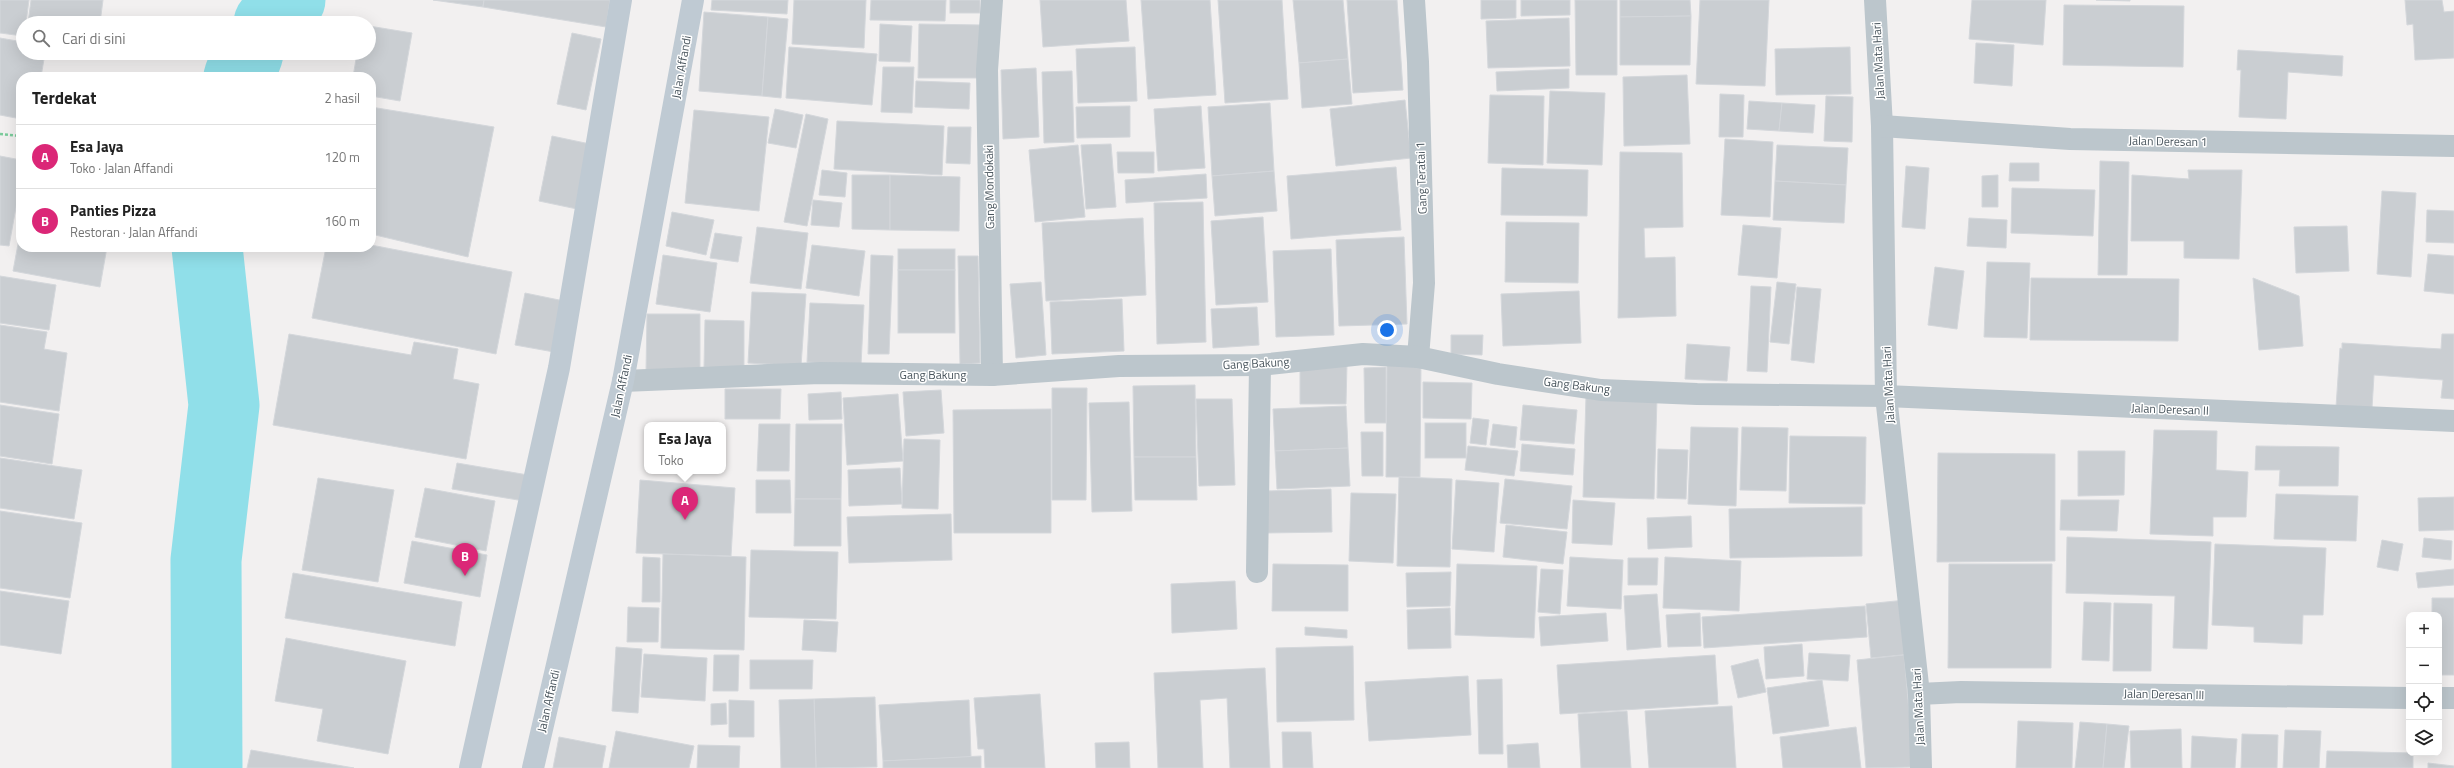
<!DOCTYPE html>
<html lang="id">
<meta charset="utf-8">
<style>
:root{--surface:#fff;--page:#f6f6f6;--text:#222;--muted:#767676;--line:#e0e0e0;--accent:#db2777}
body{margin:0;font-family:"Titillium Web",sans-serif;background:var(--page);color:var(--text)}
.controls{position:absolute;right:12px;bottom:12px;display:grid;overflow:hidden;border-radius:8px;box-shadow:0 4px 16px #0002}
.controls button{width:36px;height:36px;display:grid;place-items:center;padding:0;border:0;border-bottom:1px solid var(--line);background:var(--surface);color:var(--text);font:20px sans-serif}
.you{position:absolute;left:1387px;top:330px;width:14px;height:14px;margin:-10px;border:3px solid #fff;border-radius:50%;background:#1a73e8;box-shadow:0 0 0 6px #1a73e833}
.badge{display:grid;place-items:center;width:26px;height:26px;border-radius:50%;background:var(--accent);color:#fff;font-size:13px;font-weight:700}
.pin{position:absolute;translate:-50% -33px;filter:drop-shadow(0 1px 2px #0008)}
.pin::after{content:'';position:absolute;top:21px;width:14px;height:12px;background:inherit;clip-path:polygon(0 0,100% 0,50% 100%)}
.popup{position:absolute;left:644px;top:422px;width:82px;height:52px;box-sizing:border-box;display:grid;place-content:center;border-radius:8px;background:var(--surface);filter:drop-shadow(0 1px 3px #0005);font-size:13px;white-space:nowrap;color:var(--muted)}
.popup b{font-size:15px;color:var(--text)}
.popup::after{content:'';position:absolute;left:50%;top:100%;margin-left:-8px;border:8px solid transparent;border-top-color:var(--surface)}
.list{margin:0;padding:0;list-style:none}
h2{display:flex;justify-content:space-between;align-items:center;height:52px;margin:0;padding:0 16px;font-size:17px}
h2 small{font-size:13px;font-weight:400;color:var(--muted)}
.list li{display:grid;grid-template-columns:26px 1fr auto;gap:12px;align-items:center;box-sizing:border-box;height:64px;padding:0 16px;border-top:1px solid var(--line)}
.list b{display:block;font-size:15px;white-space:nowrap}
.list p{margin:0;font-size:13px;white-space:nowrap;color:var(--muted)}
.list em{font-size:13px;font-style:normal;color:var(--muted)}
.icon{flex:none;width:22px;height:22px;fill:none;stroke:currentColor;stroke-width:2;stroke-linecap:round;stroke-linejoin:round}
.map{position:relative;flex:none;width:2454px;height:768px;overflow:hidden}
.search{position:absolute;background:var(--surface);box-shadow:0 4px 16px #0002;left:16px;top:16px;width:360px;height:44px;display:flex;align-items:center;gap:10px;box-sizing:border-box;padding:0 14px;border-radius:22px;color:var(--muted);font-size:15px}
.panel{position:absolute;background:var(--surface);box-shadow:0 4px 16px #0002;left:16px;top:72px;width:360px;height:180px;border-radius:16px}
.map>svg:first-child{display:block}
</style>
<div class="map">
<svg width="2454" height="768" viewBox="0 0 2454 768">
<rect width="100%" height="100%" fill="#f2f0f0"/>
<g fill="none" stroke-linecap="round" stroke-linejoin="round">
<g stroke="#90dfe9" stroke-width="71">
<polyline points="269,23 290,0"/>
<polyline points="239,77 248,53"/>
<polyline points="207,768 206,560 224,405 207,247"/>
</g>
</g>
<g fill="#caced2" stroke="#d4d7db">
<polygon points="0,0 29,0 26,23 23,23 23,36 0,33"/>
<polygon points="31,0 103,0 100,23 28,23"/>
<polygon points="433,0 484,0 483,7"/>
<polygon points="484,0 610,0 606,27 483,7"/>
<polygon points="712,0 788,0 787,14 711,10"/>
<polygon points="794,0 866,0 864,48 792,44"/>
<polygon points="871,0 946,0 945,21 870,20"/>
<rect x="950" y="0" width="30" height="13"/>
<polygon points="1040,0 1126,0 1129,41 1043,47"/>
<polygon points="1141,0 1210,0 1216,95 1148,99"/>
<polygon points="1218,0 1282,0 1288,99 1225,103"/>
<polygon points="1293,0 1343,0 1348,59 1299,63"/>
<polygon points="1347,0 1397,0 1403,90 1353,93"/>
<polygon points="1481,0 1516,0 1516,18 1481,19"/>
<polygon points="1521,0 1570,0 1570,15 1521,16"/>
<polygon points="1575,0 1617,0 1617,75 1576,75"/>
<polygon points="1620,0 1690,0 1691,16 1620,17"/>
<polygon points="1700,0 1769,0 1765,86 1696,84"/>
<polygon points="1972,0 2046,0 2043,45 1969,39"/>
<polygon points="2096,0 2130,0 2130,1"/>
<polygon points="2405,0 2442,0 2444,12 2454,11 2454,58 2415,60 2413,24 2407,25"/>
<polygon points="2064,5 2184,6 2183,67 2063,65"/>
<polygon points="704,12 768,17 762,96 699,91"/>
<polygon points="1691,16 1690,65 1620,65 1620,17"/>
<polygon points="768,17 788,19 781,98 762,96"/>
<polygon points="1569,18 1570,66 1488,68 1486,21"/>
<polygon points="880,24 912,26 910,62 879,61"/>
<polygon points="919,24 982,25 982,78 918,78"/>
<polygon points="369,26 412,33 400,101 371,96 371,77 353,77 357,53 369,53"/>
<polygon points="572,33 601,39 586,110 557,104"/>
<polygon points="0,38 23,42 23,53 45,53 41,77 21,77 21,119 0,115"/>
<polygon points="1976,43 2014,45 2012,86 1974,83"/>
<polygon points="789,47 877,54 872,105 786,98"/>
<polygon points="1135,47 1137,101 1078,103 1076,49"/>
<polygon points="1850,47 1851,94 1776,95 1775,49"/>
<polygon points="2238,50 2343,56 2342,76 2288,72 2286,119 2239,117 2241,70 2237,70"/>
<polygon points="1348,59 1352,104 1302,108 1299,63"/>
<polygon points="883,67 914,67 912,113 881,112"/>
<polygon points="1036,68 1039,137 1003,139 1001,70"/>
<polygon points="1569,69 1569,88 1497,91 1496,72"/>
<polygon points="1072,71 1074,142 1044,143 1042,72"/>
<polygon points="1687,75 1690,144 1624,146 1623,77"/>
<polygon points="916,81 970,83 969,109 915,107"/>
<polygon points="1550,91 1605,93 1602,165 1547,163"/>
<polygon points="1720,94 1744,95 1743,137 1719,137"/>
<polygon points="1490,95 1544,96 1543,165 1488,163"/>
<polygon points="1826,96 1853,97 1852,142 1824,141"/>
<polygon points="1405,100 1411,158 1336,166 1330,109"/>
<polygon points="1749,101 1782,103 1779,131 1747,129"/>
<polygon points="1270,103 1274,171 1212,176 1208,107"/>
<polygon points="1782,103 1815,105 1813,133 1779,131"/>
<polygon points="1130,106 1130,137 1077,138 1076,107"/>
<polygon points="1201,106 1205,168 1158,171 1154,109"/>
<polygon points="371,107 494,127 468,257 371,234"/>
<polygon points="775,109 803,115 796,148 768,143"/>
<polygon points="694,110 769,117 759,211 685,203"/>
<polygon points="806,114 828,119 807,226 784,222"/>
<polygon points="837,121 944,126 942,175 834,169"/>
<polygon points="948,127 971,127 970,164 946,163"/>
<polygon points="552,136 590,144 577,209 539,201"/>
<polygon points="1725,139 1773,142 1770,217 1721,215"/>
<polygon points="1111,144 1116,207 1086,209 1081,145"/>
<polygon points="1078,145 1085,217 1035,222 1029,150"/>
<polygon points="1777,145 1848,148 1846,185 1775,181"/>
<polygon points="1117,152 1154,152 1154,173 1118,173"/>
<polygon points="1620,152 1682,153 1683,227 1644,228 1645,258 1675,257 1676,316 1618,318"/>
<polygon points="0,156 21,160 21,180 9,246 0,245"/>
<polygon points="2100,161 2129,162 2127,275 2098,275"/>
<polygon points="2010,163 2039,163 2039,181 2009,181"/>
<polygon points="1906,166 1929,168 1925,229 1902,227"/>
<polygon points="1396,167 1401,230 1291,239 1287,176"/>
<polygon points="1502,168 1588,170 1587,216 1501,215"/>
<polygon points="822,170 847,173 845,197 819,195"/>
<polygon points="2188,170 2242,170 2239,259 2184,258 2184,241 2131,241 2132,175 2189,179"/>
<polygon points="1274,171 1277,211 1215,216 1212,176"/>
<polygon points="1206,174 1207,198 1126,203 1125,180"/>
<polygon points="852,175 890,175 890,230 852,229"/>
<polygon points="890,175 960,177 959,231 890,230"/>
<polygon points="1998,175 1998,207 1982,207 1982,176"/>
<polygon points="1775,181 1846,185 1844,223 1773,220"/>
<polygon points="2012,188 2095,190 2093,236 2011,233"/>
<polygon points="2382,191 2416,193 2411,277 2377,274"/>
<polygon points="813,200 842,203 839,227 811,225"/>
<polygon points="1203,202 1206,342 1157,344 1154,203"/>
<polygon points="2427,210 2454,211 2454,243 2426,242"/>
<polygon points="672,212 714,220 706,255 666,246"/>
<polygon points="1263,217 1268,302 1216,305 1211,221"/>
<polygon points="1143,218 1146,295 1046,301 1042,223"/>
<polygon points="1969,218 2007,220 2006,248 1967,246"/>
<polygon points="1506,222 1579,223 1578,283 1505,282"/>
<polygon points="1743,225 1781,228 1777,278 1738,275"/>
<polygon points="2347,226 2349,271 2296,273 2294,227"/>
<polygon points="757,227 808,233 801,289 750,283"/>
<polygon points="21,228 21,247 107,247 100,287 13,271"/>
<polygon points="715,233 742,237 738,262 710,258"/>
<polygon points="1404,237 1407,324 1339,326 1336,240"/>
<polygon points="371,245 512,272 496,354 312,318 326,247 371,247"/>
<polygon points="812,245 865,251 859,296 806,288"/>
<rect x="898" y="249" width="57" height="21"/>
<polygon points="1331,249 1334,335 1276,337 1273,251"/>
<polygon points="2428,254 2454,256 2454,294 2424,291"/>
<polygon points="663,255 717,263 710,312 656,304"/>
<polygon points="871,255 893,256 889,354 868,354"/>
<polygon points="958,256 978,256 980,363 960,364"/>
<polygon points="1987,262 2030,263 2027,338 1984,337"/>
<polygon points="1935,267 1964,271 1957,329 1928,325"/>
<rect x="898" y="270" width="57" height="63"/>
<polygon points="0,276 56,285 49,330 0,323"/>
<polygon points="2031,278 2179,279 2178,341 2030,340"/>
<polygon points="2253,278 2299,296 2303,346 2259,350"/>
<polygon points="1041,282 1046,355 1016,358 1010,284"/>
<polygon points="1777,282 1796,284 1789,344 1770,342"/>
<polygon points="1751,286 1771,287 1767,372 1747,371"/>
<polygon points="1797,287 1821,289 1814,363 1791,360"/>
<polygon points="1579,291 1581,343 1503,346 1501,294"/>
<polygon points="752,292 806,294 801,366 748,363"/>
<polygon points="525,293 564,301 554,352 515,345"/>
<polygon points="1122,299 1124,351 1052,354 1050,302"/>
<polygon points="810,303 864,305 861,365 807,362"/>
<polygon points="1257,307 1259,345 1213,348 1211,309"/>
<polygon points="647,314 700,314 700,372 646,372"/>
<polygon points="705,320 744,321 744,368 704,367"/>
<polygon points="0,325 47,332 44,349 67,353 59,411 0,402"/>
<polygon points="289,334 411,355 414,342 458,349 453,379 479,384 466,459 273,425"/>
<polygon points="2442,334 2454,334 2454,399 2441,398 2443,380 2374,375 2372,408 2336,407 2340,348 2342,349 2342,343 2441,349"/>
<polygon points="1451,335 1483,335 1482,355 1451,354"/>
<polygon points="1687,344 1730,347 1727,381 1685,379"/>
<polygon points="1387,360 1421,360 1420,477 1386,477"/>
<polygon points="1347,363 1346,404 1300,404 1300,364"/>
<polygon points="1386,367 1386,423 1365,423 1364,368"/>
<polygon points="1423,382 1472,383 1471,419 1423,418"/>
<polygon points="1195,385 1196,457 1134,457 1133,386"/>
<polygon points="1052,388 1087,388 1086,500 1052,500"/>
<polygon points="725,389 781,389 780,419 725,419"/>
<polygon points="941,390 944,433 906,436 903,392"/>
<polygon points="841,392 842,419 809,420 808,394"/>
<polygon points="898,394 903,461 847,465 843,398"/>
<polygon points="1586,396 1657,398 1654,499 1583,497"/>
<polygon points="1196,399 1232,399 1235,485 1199,486"/>
<polygon points="1129,402 1132,511 1092,512 1089,403"/>
<polygon points="0,405 59,414 52,464 0,456"/>
<polygon points="1523,405 1577,410 1574,444 1520,440"/>
<polygon points="1346,406 1348,448 1275,451 1273,409"/>
<polygon points="1051,409 1051,533 954,533 953,410"/>
<polygon points="1473,418 1489,420 1486,445 1470,443"/>
<rect x="1425" y="423" width="41" height="35"/>
<polygon points="759,424 790,424 789,471 757,471"/>
<polygon points="796,424 842,424 841,499 795,499"/>
<polygon points="1493,424 1517,427 1515,448 1490,445"/>
<polygon points="1691,427 1738,428 1736,506 1688,504"/>
<polygon points="1742,427 1788,428 1786,491 1740,490"/>
<polygon points="2154,430 2217,431 2216,470 2248,472 2246,517 2213,517 2213,536 2150,534"/>
<polygon points="1361,432 1383,432 1383,476 1362,476"/>
<polygon points="1790,436 1866,437 1865,504 1789,503"/>
<polygon points="904,439 940,440 938,509 902,508"/>
<polygon points="1522,444 1575,449 1573,475 1520,471"/>
<polygon points="1468,446 1518,451 1514,476 1465,470"/>
<polygon points="2256,446 2339,447 2338,486 2279,486 2280,470 2255,470"/>
<polygon points="1348,448 1350,486 1277,489 1275,451"/>
<polygon points="1658,449 1688,450 1686,499 1657,498"/>
<polygon points="2078,451 2125,451 2124,495 2078,496"/>
<polygon points="1938,453 2055,454 2055,561 1937,562"/>
<polygon points="1134,457 1196,457 1197,500 1135,500"/>
<polygon points="0,458 82,470 74,519 0,508"/>
<polygon points="457,463 528,475 524,501 452,489"/>
<polygon points="900,468 902,504 849,506 848,470"/>
<polygon points="1399,477 1452,479 1450,567 1397,566"/>
<polygon points="318,478 394,490 378,582 302,570"/>
<polygon points="1505,479 1572,486 1567,529 1500,523"/>
<polygon points="640,480 735,488 731,556 636,553"/>
<polygon points="756,480 790,480 791,513 756,513"/>
<polygon points="1456,480 1499,483 1494,552 1452,549"/>
<polygon points="425,488 495,501 486,551 415,537"/>
<polygon points="1331,489 1332,532 1266,533 1266,491"/>
<polygon points="1351,493 1396,494 1393,563 1349,561"/>
<polygon points="2276,494 2358,496 2356,541 2274,539"/>
<polygon points="2454,497 2454,530 2419,531 2418,498"/>
<polygon points="795,499 841,499 841,546 794,546"/>
<polygon points="1573,500 1615,503 1612,545 1572,543"/>
<polygon points="2061,500 2119,500 2117,531 2060,530"/>
<polygon points="1862,507 1862,556 1730,558 1729,509"/>
<polygon points="0,511 82,523 70,598 0,588"/>
<polygon points="951,514 952,560 849,563 847,517"/>
<polygon points="1691,516 1692,547 1648,549 1647,518"/>
<polygon points="1506,525 1567,532 1563,564 1503,557"/>
<polygon points="2067,537 2211,542 2207,649 2173,648 2175,596 2066,593"/>
<polygon points="2424,538 2452,541 2451,560 2422,557"/>
<polygon points="2382,540 2403,544 2398,571 2377,567"/>
<polygon points="412,541 487,555 480,597 404,583"/>
<polygon points="2215,544 2326,548 2323,615 2303,615 2302,644 2254,642 2254,627 2212,625"/>
<polygon points="751,550 838,552 836,619 749,617"/>
<polygon points="663,554 746,557 744,650 661,648"/>
<polygon points="643,557 660,558 660,602 642,602"/>
<polygon points="1570,557 1623,560 1621,609 1567,606"/>
<polygon points="1665,557 1741,561 1739,611 1663,608"/>
<polygon points="1628,558 1658,558 1657,585 1628,585"/>
<polygon points="1273,564 1348,565 1348,611 1272,611"/>
<polygon points="1457,564 1537,566 1534,638 1455,635"/>
<polygon points="1949,564 2052,564 2051,668 1948,668"/>
<polygon points="1541,569 1563,570 1560,614 1538,612"/>
<polygon points="2454,569 2454,585 2418,588 2416,573"/>
<polygon points="1451,572 1450,606 1407,607 1406,573"/>
<polygon points="293,573 462,602 455,646 285,618"/>
<polygon points="1235,581 1237,629 1172,633 1171,584"/>
<polygon points="0,591 69,601 61,654 0,645"/>
<polygon points="1657,594 1661,647 1627,650 1624,596"/>
<polygon points="2432,598 2454,598 2454,675 2439,675 2439,615 2432,615"/>
<polygon points="1906,600 1911,654 1871,658 1866,604"/>
<polygon points="2084,602 2111,603 2109,661 2082,660"/>
<polygon points="2114,603 2152,604 2151,671 2113,671"/>
<polygon points="1865,606 1867,637 1704,648 1702,617"/>
<polygon points="628,607 659,608 658,642 627,642"/>
<polygon points="1450,608 1451,648 1408,649 1407,610"/>
<polygon points="1606,613 1608,641 1541,646 1539,617"/>
<polygon points="1700,613 1701,646 1668,647 1666,615"/>
<polygon points="804,620 838,622 836,652 802,650"/>
<polygon points="1305,627 1347,630 1347,638 1305,635"/>
<polygon points="286,638 406,661 388,754 317,741 323,709 275,701"/>
<polygon points="1802,644 1804,676 1766,679 1764,647"/>
<polygon points="1353,646 1354,720 1277,722 1276,648"/>
<polygon points="616,647 642,649 638,713 612,711"/>
<polygon points="1809,653 1850,655 1848,681 1807,679"/>
<polygon points="644,654 707,658 705,701 641,697"/>
<polygon points="714,655 739,655 738,691 713,691"/>
<polygon points="1715,655 1718,704 1560,714 1557,665"/>
<polygon points="1904,655 1914,767 1866,768 1857,660"/>
<polygon points="1758,659 1766,692 1738,698 1731,666"/>
<polygon points="750,660 813,660 812,689 750,689"/>
<polygon points="1265,668 1270,768 1230,768 1227,698 1200,700 1203,768 1158,768 1154,673"/>
<polygon points="1468,676 1471,735 1369,741 1365,682"/>
<polygon points="1502,679 1503,754 1479,754 1477,680"/>
<polygon points="1822,680 1829,726 1773,734 1767,688"/>
<polygon points="1040,694 1045,768 985,768 984,749 978,749 974,698"/>
<polygon points="875,697 877,767 816,768 814,699"/>
<polygon points="814,699 816,768 781,768 779,700"/>
<polygon points="729,700 754,701 754,737 729,737"/>
<polygon points="969,700 971,757 883,761 879,705"/>
<polygon points="726,703 727,724 711,725 711,704"/>
<polygon points="1732,706 1736,768 1649,768 1645,711"/>
<polygon points="1627,711 1631,768 1581,768 1578,714"/>
<polygon points="2018,721 2073,723 2072,768 2016,768"/>
<polygon points="2080,722 2107,724 2103,768 2075,768"/>
<polygon points="2107,724 2129,726 2124,768 2103,768"/>
<polygon points="1856,727 1861,768 1783,768 1780,737"/>
<polygon points="2181,729 2182,768 2131,768 2130,731"/>
<polygon points="2285,730 2321,731 2319,768 2283,768"/>
<polygon points="616,731 694,746 689,768 609,768"/>
<polygon points="1282,732 1311,732 1313,768 1283,768"/>
<polygon points="2242,734 2278,735 2277,768 2241,768"/>
<polygon points="2192,736 2237,739 2235,768 2191,768"/>
<polygon points="559,737 606,746 602,768 553,768"/>
<polygon points="1129,742 1130,768 1096,768 1095,743"/>
<polygon points="1538,743 1540,768 1508,768 1507,745"/>
<polygon points="698,745 740,746 739,768 697,768"/>
<polygon points="251,750 354,768 247,768"/>
<polygon points="2327,751 2413,753 2413,768 2326,768"/>
<polygon points="981,756 981,768 883,768 883,761"/>
<polygon points="2428,763 2454,766 2454,768 2428,768"/>
</g>
<g fill="none" stroke-linecap="round" stroke-linejoin="round">
<polyline stroke="#7acb9b" stroke-width="2.5" stroke-dasharray="3 2" stroke-linecap="butt" points="0,134 21,136"/>
<g stroke="#bcc6cc" stroke-width="22">
<polyline points="1414,0 1418,62 1424,283 1418,357"/>
<polyline points="1875,0 1882,126 1886,396 1919,694 1921,768"/>
<polyline points="1882,126 2070,139 2454,146"/>
<polyline points="992,375 987,70 992,0"/>
<polyline points="623,381 820,373 992,375 1119,366 1260,365 1363,354 1418,357 1498,374 1601,390 1697,394 1886,396 2454,421"/>
<polyline points="1257,572 1260,365"/>
<polyline points="1919,694 1961,692 2409,698"/>
<polyline points="2439,698 2454,698"/>
</g>
<g stroke="#bfcad3" stroke-width="22">
<polyline points="470,768 559,368 621,0"/>
<polyline points="533,768 623,381 693,0"/>
</g>
</g>
<g text-anchor="middle" dominant-baseline="central" stroke-width="3" stroke-linejoin="round" paint-order="stroke">
<g font-size="12" fill="#49555d" stroke="#fff">
<text transform="translate(1878 61) rotate(-93)">Jalan Mata Hari</text>
<text transform="translate(681 67) rotate(-80)">Jalan Affandi</text>
<text transform="translate(2168 141) rotate(1)">Jalan Deresan 1</text>
<text transform="translate(1421 178) rotate(-92)">Gang Teratai 1</text>
<text transform="translate(989 187) rotate(-91)">Gang Mondokaki</text>
<text transform="translate(1256 363) rotate(-3)">Gang Bakung</text>
<text x="933" y="374">Gang Bakung</text>
<text transform="translate(1577 385) rotate(7)">Gang Bakung</text>
<text transform="translate(1888 385) rotate(-93)">Jalan Mata Hari</text>
<text transform="translate(621 386) rotate(-78)">Jalan Affandi</text>
<text transform="translate(2170 409) rotate(2)">Jalan Deresan II</text>
<text transform="translate(2164 694) rotate(1)">Jalan Deresan III</text>
<text transform="translate(548 701) rotate(-77)">Jalan Affandi</text>
<text transform="translate(1918 707) rotate(-93)">Jalan Mata Hari</text>
</g>
</g>
</svg>
<div class="controls">
<button>+</button>
<button>−</button>
<button><svg class="icon" aria-label="locate" viewBox="0 0 24 24"><circle cx="12" cy="12" r="6"/><path d="M12 2v4M12 18v4M2 12h4M18 12h4"/></svg></button>
<button><svg class="icon" aria-label="layers" viewBox="0 0 24 24"><path d="M12 4l9 5-9 5-9-5zM3 14l9 5 9-5"/></svg></button>
</div>
<div class="you"></div>
<div class="pin badge" style="left:685px;top:520px">A</div>
<div class="popup"><b>Esa Jaya</b>Toko</div>
<div class="pin badge" style="left:465px;top:576px">B</div>
<div class="search"><svg class="icon" aria-label="search" viewBox="0 0 24 24"><circle cx="10" cy="10" r="6"/><path d="M15 15l6 6"/></svg>Cari di sini</div>
<section class="panel">
<h2>Terdekat<small>2 hasil</small></h2>
<ul class="list">
<li><span class="badge">A</span><div><b>Esa Jaya</b><p>Toko · Jalan Affandi</p></div><em>120 m</em></li>
<li><span class="badge">B</span><div><b>Panties Pizza</b><p>Restoran · Jalan Affandi</p></div><em>160 m</em></li>
</ul>
</section>
</div>
